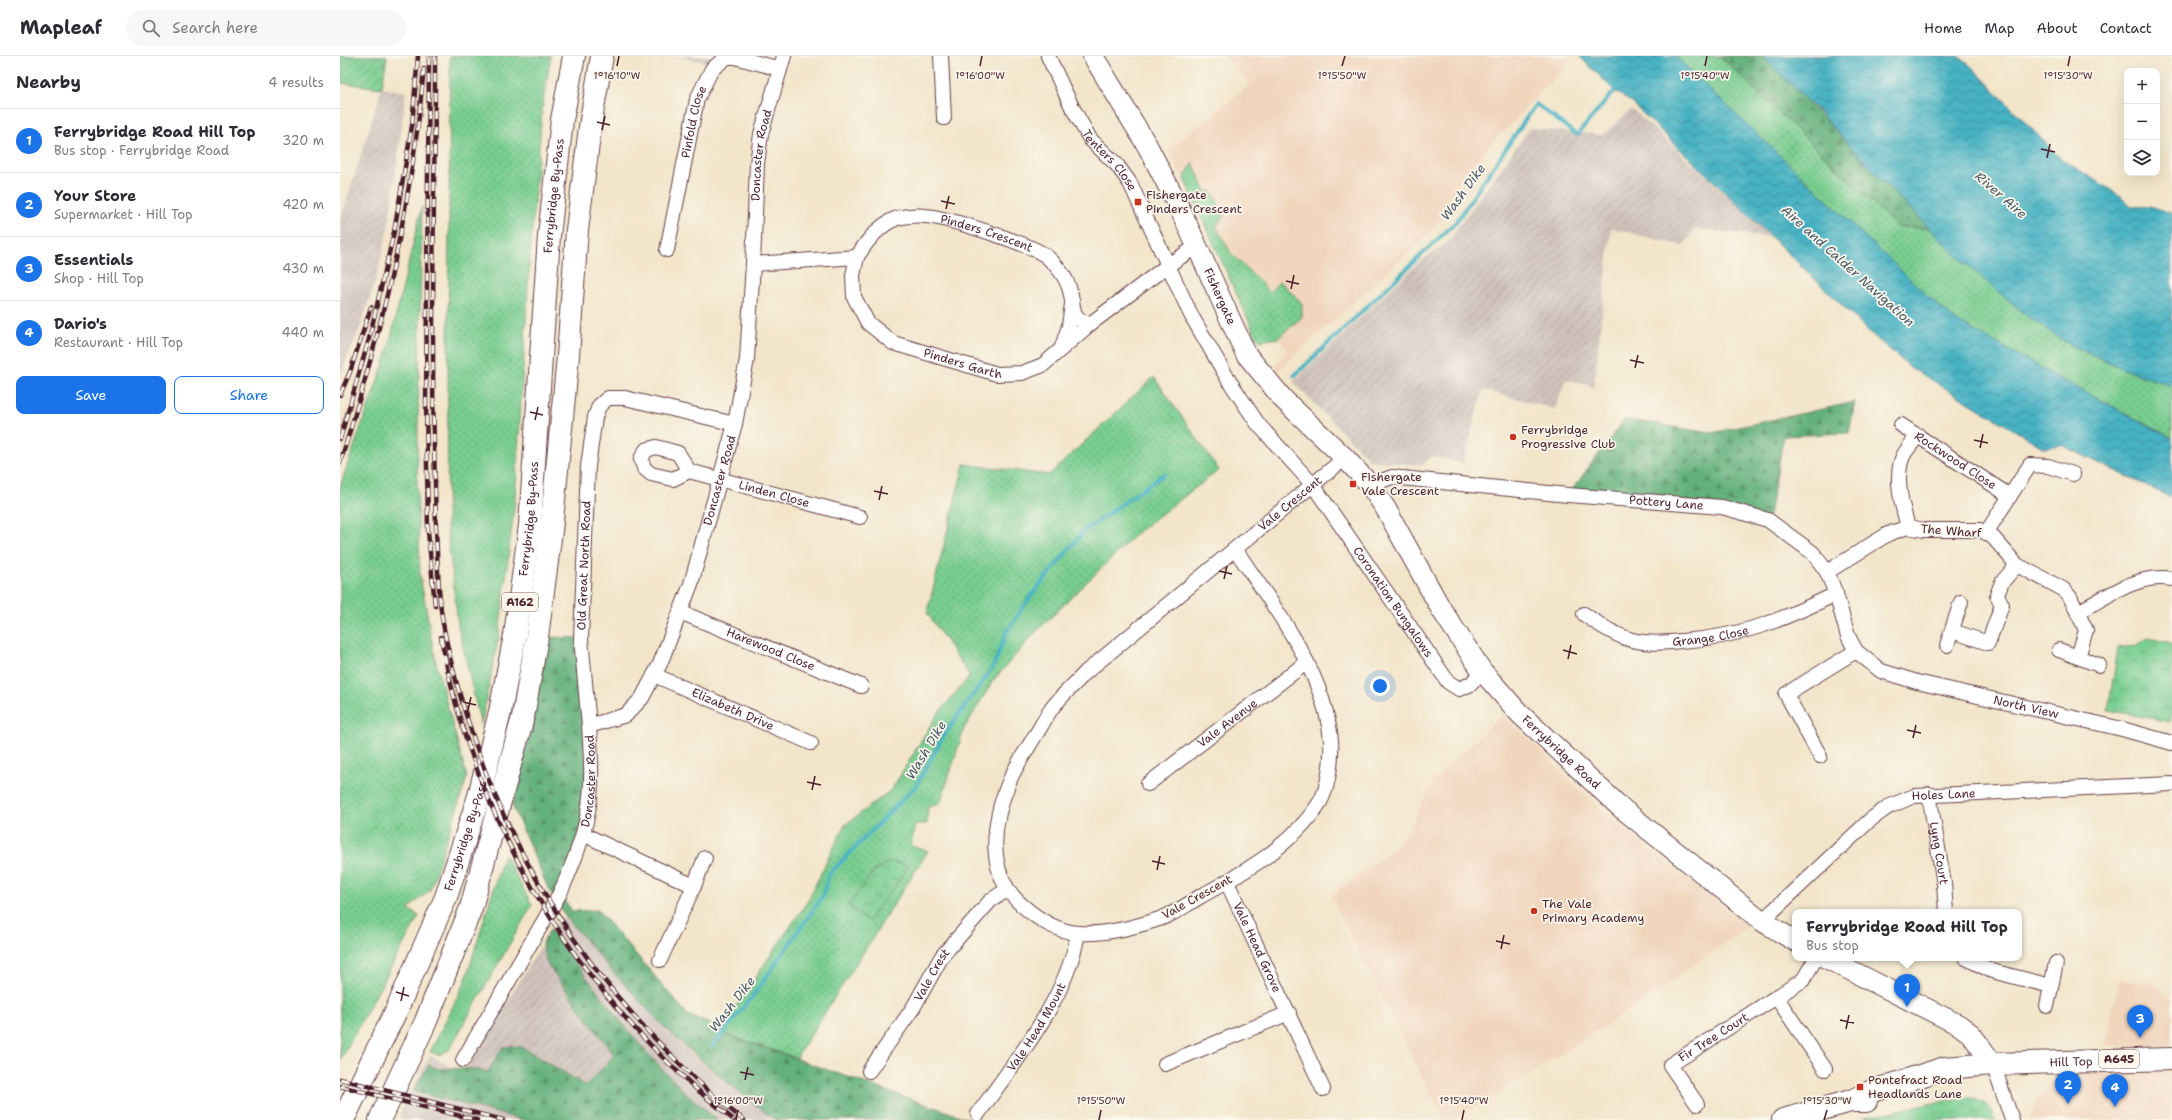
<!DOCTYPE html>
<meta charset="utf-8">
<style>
:root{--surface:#fff;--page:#f7f7f7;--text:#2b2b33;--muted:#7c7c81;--line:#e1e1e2;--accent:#1a73e8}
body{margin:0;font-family:"Shantell Sans",sans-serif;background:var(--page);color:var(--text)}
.controls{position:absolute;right:12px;top:12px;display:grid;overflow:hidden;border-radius:8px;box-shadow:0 4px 16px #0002}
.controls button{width:36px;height:36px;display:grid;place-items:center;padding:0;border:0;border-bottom:1px solid var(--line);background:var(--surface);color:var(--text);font:20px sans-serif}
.you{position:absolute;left:1040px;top:630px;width:14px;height:14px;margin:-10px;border:3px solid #fff;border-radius:50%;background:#1a73e8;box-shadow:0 0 0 6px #1a73e833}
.badge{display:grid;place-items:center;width:26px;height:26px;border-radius:50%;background:var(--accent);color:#fff;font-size:13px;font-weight:700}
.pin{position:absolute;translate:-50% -33px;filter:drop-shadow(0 1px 2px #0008)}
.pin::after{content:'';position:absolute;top:21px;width:14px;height:12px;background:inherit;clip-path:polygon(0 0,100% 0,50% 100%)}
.popup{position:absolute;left:1452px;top:853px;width:230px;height:52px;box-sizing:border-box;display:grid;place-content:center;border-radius:8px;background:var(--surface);filter:drop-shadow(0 1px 3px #0005);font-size:13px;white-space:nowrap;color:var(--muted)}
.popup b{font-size:15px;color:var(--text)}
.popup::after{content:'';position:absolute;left:50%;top:100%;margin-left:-8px;border:8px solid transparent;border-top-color:var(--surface)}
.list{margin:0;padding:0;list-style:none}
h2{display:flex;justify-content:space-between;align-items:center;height:52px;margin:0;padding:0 16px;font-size:17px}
h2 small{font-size:13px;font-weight:400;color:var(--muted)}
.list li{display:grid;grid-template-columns:26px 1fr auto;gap:12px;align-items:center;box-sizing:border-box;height:64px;padding:0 16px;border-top:1px solid var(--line)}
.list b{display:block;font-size:15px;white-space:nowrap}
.list p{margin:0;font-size:13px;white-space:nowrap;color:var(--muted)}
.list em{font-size:13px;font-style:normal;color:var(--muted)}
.actions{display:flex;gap:8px;padding:12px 16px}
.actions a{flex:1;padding:9px 0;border:1px solid var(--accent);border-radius:8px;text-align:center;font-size:14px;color:var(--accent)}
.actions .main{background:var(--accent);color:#fff}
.icon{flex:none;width:22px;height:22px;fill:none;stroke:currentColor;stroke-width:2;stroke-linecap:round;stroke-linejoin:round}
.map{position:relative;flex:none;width:1832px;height:1064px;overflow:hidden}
header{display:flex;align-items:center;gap:24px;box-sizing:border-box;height:56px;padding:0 20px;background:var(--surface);border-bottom:1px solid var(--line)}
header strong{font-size:19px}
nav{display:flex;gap:22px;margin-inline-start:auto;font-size:14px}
.search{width:280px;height:36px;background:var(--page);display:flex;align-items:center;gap:10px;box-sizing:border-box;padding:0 14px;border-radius:22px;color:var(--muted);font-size:15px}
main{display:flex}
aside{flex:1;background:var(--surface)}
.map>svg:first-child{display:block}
</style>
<header>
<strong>Mapleaf</strong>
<div class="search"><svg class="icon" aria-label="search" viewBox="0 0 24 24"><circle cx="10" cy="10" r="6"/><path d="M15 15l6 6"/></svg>Search here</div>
<nav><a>Home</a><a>Map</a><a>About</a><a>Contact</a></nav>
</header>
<main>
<aside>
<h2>Nearby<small>4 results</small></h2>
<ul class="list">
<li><span class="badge">1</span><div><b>Ferrybridge Road Hill Top</b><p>Bus stop · Ferrybridge Road</p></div><em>320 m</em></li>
<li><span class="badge">2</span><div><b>Your Store</b><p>Supermarket · Hill Top</p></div><em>420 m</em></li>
<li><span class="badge">3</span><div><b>Essentials</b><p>Shop · Hill Top</p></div><em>430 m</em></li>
<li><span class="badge">4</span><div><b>Dario's</b><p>Restaurant · Hill Top</p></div><em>440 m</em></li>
</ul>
<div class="actions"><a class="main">Save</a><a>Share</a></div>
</aside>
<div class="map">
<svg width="1832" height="1064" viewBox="0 0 1832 1064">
<defs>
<pattern id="industrial-furrows" width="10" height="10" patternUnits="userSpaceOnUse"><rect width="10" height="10" fill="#cec1ba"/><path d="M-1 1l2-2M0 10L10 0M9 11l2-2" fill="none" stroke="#b2a5a0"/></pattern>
<pattern id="grass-dots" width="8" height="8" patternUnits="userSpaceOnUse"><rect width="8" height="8" fill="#78cd90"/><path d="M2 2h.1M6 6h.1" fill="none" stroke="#64a676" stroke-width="1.8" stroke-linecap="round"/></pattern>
<pattern id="forest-firs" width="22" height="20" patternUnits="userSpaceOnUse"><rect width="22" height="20" fill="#62b07a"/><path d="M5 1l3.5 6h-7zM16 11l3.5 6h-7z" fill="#538f64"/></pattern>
<pattern id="park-crowns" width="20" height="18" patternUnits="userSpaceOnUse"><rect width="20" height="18" fill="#78cd90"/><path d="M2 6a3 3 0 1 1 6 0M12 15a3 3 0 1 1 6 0" fill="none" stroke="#64a676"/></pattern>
<pattern id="garden-furrows" width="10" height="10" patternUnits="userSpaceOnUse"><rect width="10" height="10" fill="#78cd90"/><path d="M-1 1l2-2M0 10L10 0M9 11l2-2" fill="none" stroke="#64a676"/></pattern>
<pattern id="water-waves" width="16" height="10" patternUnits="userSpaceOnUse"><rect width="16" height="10" fill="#46b2c3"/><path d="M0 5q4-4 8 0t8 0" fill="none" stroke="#3c909f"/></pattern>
</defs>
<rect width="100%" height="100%" fill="#fbf7ec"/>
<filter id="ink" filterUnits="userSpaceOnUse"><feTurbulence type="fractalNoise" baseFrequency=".025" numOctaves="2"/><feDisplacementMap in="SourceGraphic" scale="8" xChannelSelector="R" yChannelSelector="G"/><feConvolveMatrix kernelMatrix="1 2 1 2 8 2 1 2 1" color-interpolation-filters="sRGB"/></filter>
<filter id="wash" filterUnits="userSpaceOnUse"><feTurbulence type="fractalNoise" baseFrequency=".012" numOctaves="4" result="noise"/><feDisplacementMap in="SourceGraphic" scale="16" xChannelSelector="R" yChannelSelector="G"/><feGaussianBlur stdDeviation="0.9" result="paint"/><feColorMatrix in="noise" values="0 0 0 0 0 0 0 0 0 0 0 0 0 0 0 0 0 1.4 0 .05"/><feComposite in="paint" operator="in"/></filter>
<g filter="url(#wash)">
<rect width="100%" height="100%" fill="#f2e5ca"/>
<g fill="#f1d5bd">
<polygon points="884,0 1235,0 1124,117 1118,127 1108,154 1085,181 939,314 936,312 936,308 948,295 938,282 921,285 916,281 829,94 910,28"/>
<polygon points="1163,658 1269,762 1408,870 1321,933 1229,993 1160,1037 1111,1064 1104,1064 991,840 1057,790 1076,760 1092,726"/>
<polygon points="1780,923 1818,929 1832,944 1832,991 1790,992 1765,988"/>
<polygon points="1832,1013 1832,1064 1690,1064 1699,1041 1720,1016"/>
</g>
<g fill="url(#industrial-furrows)">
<polygon points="337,0 373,0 368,7"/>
<polygon points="42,32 66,36 49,168 38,216 20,272 0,319 0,165"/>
<polygon points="1292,53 1432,181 1355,173 1343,190 1271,172 1254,331 1226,323 1215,353 1143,334 1123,407 1091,400 1082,409 1031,405 953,326 1078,207 1106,188 1190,72 1262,79"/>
<polygon points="202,888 207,908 274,998 246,1030 182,991 162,992 148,1016 127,1012"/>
</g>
<polygon fill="#cec1ba" points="258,854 348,959 381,972 385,978 486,1064 60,1064 61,1054 90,999 124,1018 148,1016 162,992 178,990 247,1030 274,998 207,908 202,888 210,873 232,855"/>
<g fill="url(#grass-dots)" stroke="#61765e">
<polygon points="110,0 211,0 203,45 190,198 175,445 159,579 141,670 118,569 107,474"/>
<polygon points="1333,0 1380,0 1558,171 1589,172 1639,219 1732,290 1794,317 1832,330 1832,382 1728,327 1615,264 1586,242"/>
<polygon points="853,107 866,136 872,135 884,160 876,170 891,197 930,236 939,226 941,226 962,247 962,261 938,282 921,285 916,281 845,125 846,119"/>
<polygon points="82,150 77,423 80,520 96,607 127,722 90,834 68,853 79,860 0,1005 0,430 47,298"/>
<polygon points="814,321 879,414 799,475 694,578 652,626 624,673 600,748 588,751 587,768 575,768 571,790 588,795 456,1002 385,978 381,972 467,846 504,770 552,733 596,660 630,620 587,557 624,408 709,419"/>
<polygon points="164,798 192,849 109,994 99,999 90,996 125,926"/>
</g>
<g fill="url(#forest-firs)" stroke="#566852">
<path d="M1380,0H1422C1479,56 1533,115 1589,172L1558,171Z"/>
<polygon points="1515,346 1509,377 1444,380 1428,464 1382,451 1228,439 1285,363 1371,377"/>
<polygon points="206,581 241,582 248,754 220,837 232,855 258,854 348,959 381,972 385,978 631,1064 435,1064 393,1031 328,975 270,913 226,861 207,830 172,749 193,663"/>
<path d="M210,873C262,940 310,1012 378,1064H184L73,1035L89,1009L99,1013L127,1012L148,1016L162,992L171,990L182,991L246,1030L274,999L207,908L202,888Z"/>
</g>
<g fill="url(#park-crowns)" stroke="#61765e">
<polygon points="1808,582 1832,587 1832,658 1830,666 1768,654 1778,592 1795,590"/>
<polygon points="551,805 569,811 528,865 508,849 536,813"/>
<path d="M1624,1041C1639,1043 1651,1048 1656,1064H1525V1061Z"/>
</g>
<polygon fill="url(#garden-furrows)" stroke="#61765e" points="0,0 47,0 42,32 0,27"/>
<g fill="url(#water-waves)" stroke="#486877">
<polygon points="1239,0 1335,0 1589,241 1615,264 1728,327 1832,382 1832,442 1721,389 1704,392 1570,311 1537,283 1291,46 1275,35"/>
<polygon points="1422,0 1618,0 1631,10 1720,102 1782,141 1791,151 1810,150 1832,157 1832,330 1791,316 1732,290 1687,260 1620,203 1532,114 1477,54"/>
</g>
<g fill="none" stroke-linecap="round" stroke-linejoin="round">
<g stroke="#46b2c3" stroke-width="4">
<polyline points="954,320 1116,166 1196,48 1237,79 1277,32"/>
<polyline points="372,990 412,941 483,840 489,818 576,730 604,679 653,611 666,577 690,541 743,476 824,418"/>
</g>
</g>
</g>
<g filter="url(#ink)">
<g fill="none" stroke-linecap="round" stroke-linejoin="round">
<defs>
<g id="minor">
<polyline points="601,0 604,62"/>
<path id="s1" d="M708,0L732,51L750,83L777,109L790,127L851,259L888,323L918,368L973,429L1108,626L1119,633L1131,628L1142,615"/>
<path id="s2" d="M327,194L357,43L372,13L387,1H395L440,13"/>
<path id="s3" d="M517,201C526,186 538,170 555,163C562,160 578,159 585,160C606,161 690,188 706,200C716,208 727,222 730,235C735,251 729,262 750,268"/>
<path id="s4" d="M413,208L517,201L513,219L514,241L528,267L553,287L657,318L682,317L703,309L750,268L827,210L857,190"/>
<polyline points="722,291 729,270 732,248"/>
<path id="s5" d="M1561,369L1670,440"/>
<path id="s6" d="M349,415L338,397L316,391L306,394L301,403L304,412L311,418L333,423L349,415L520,461"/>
<path id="s7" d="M1030,429L1052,421L1228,439L1382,451L1428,464L1473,497L1487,516L1496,538L1508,580L1516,595L1541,615L1577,626L1782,673L1832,687"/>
<path d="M1568,471C1562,450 1554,421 1563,400C1567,393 1573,386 1578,379"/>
<polyline points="1646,477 1690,409 1708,410 1733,418"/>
<path id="s8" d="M895,493C934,551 984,614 991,684C992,703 989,730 980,746C953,789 905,816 861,840C849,847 836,857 822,862C796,871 766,879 738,877C716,875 699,864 683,850C645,819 652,767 669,726C675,711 685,697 693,683C700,673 705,662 712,652C722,639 735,628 746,616L1005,402"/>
<polyline points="1487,516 1548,478 1568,471 1584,474 1640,474 1651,479 1677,509 1723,533 1730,541 1746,574 1738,601"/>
<path id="s9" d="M340,556L521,630"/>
<path d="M1738,556C1767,541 1798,517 1832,523"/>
<path id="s10" d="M1244,558C1259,569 1274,579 1292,584C1307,588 1325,587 1341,585C1402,581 1442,564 1496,538"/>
<polyline points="1612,575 1648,587 1662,549 1657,539 1662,526 1677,509"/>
<polyline points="1607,589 1621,546"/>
<polyline points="1719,594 1759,609"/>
<path id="s11" d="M314,619L471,687"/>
<path id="s12" d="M249,670L241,582L248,410L255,361L259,350L268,342H285L395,368"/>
<polyline points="1480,700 1446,638 1516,595"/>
<path id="s13" d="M808,728L967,606"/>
<path id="s14" d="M1589,738L1604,828L1606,856"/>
<polyline points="243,778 354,830"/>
<path id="s15" d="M887,826L983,1033"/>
<path id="s16" d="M1422,865L1530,764L1548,751L1574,740L1832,728"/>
<polyline points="1626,902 1652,915 1711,930"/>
<polyline points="320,904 354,830 365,802"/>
<polyline points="1437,942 1485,1013"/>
<polyline points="1707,950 1716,907"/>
<path id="s17" d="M123,1004L220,837C232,811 243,784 248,756C253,728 251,698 249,670L286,659L302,642L320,608L351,528L395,368L407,303L413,208L417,108L421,78L444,0"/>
<polyline points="825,1008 949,957"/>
<polyline points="1653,1008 1672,1064"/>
<path id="s18" d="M529,1015L573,952L602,900L651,844L667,834"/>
<path id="s19" d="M1357,1048L1330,1009L1463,924L1476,902"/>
<path id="s20" d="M638,1058C676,1004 727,943 738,877"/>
</g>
<g id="secondary">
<path id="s21" d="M753,0L808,91L840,153L906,298L944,344L1005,402L1030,429L1046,453L1101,553L1142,615L1179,657L1279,750L1422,865L1455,885"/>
<polyline points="1486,902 1619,969 1631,978 1653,1008"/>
</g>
<g id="primary">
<path id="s22" d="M1511,1045L1530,1036L1605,1012L1653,1008L1832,1003"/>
<path id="s23" d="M3,1064L56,955L106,841L139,740L160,656L175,579L190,469L209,180L222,64L234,0"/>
<polyline points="40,1064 86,965 131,852 183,661 197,581 211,475 228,300 237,174 251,64 262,0"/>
<polyline points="1443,1064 1511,1045 1526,1045"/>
</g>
</defs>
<use href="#minor" stroke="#633d43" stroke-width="16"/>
<use href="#secondary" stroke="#633d43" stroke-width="22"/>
<use href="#primary" stroke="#633d43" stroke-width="24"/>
<use href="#minor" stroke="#fff" stroke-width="14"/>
<use href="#secondary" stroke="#fff" stroke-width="20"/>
<use href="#primary" stroke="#fff" stroke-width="22"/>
<defs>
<g id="rail">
<polyline points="89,0 86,345 88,475 95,550"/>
<path d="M95,0C95,130 91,261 94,391C96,445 95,500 101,554C106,591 116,627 127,662C167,793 240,911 338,1006C359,1027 381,1047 404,1064"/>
<polyline points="0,339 10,316 31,251"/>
<polyline points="0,383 30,279 54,176 72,70 78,0"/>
<path d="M0,407C42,274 72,151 84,12"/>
<path d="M101,581C131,752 221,911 350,1027C364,1040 379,1052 394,1064"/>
<polyline points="0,1023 163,1064"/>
<polyline points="0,1030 137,1064"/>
</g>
</defs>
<use href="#rail" stroke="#4a1f2b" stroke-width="4.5"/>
<use href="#rail" stroke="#fbf7ec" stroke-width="3" stroke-dasharray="9" stroke-linecap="butt"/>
</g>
</g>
<path fill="none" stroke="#4a1f2b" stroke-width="1.5" d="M277,10L279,0M640,10L642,0M1002,10L1005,0M1365,10L1367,0M1728,10L1730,0M257,66L270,69M262,74L265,60M1701,93L1715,96M1707,102L1710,88M601,145L615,148M606,153L609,140M946,225L959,228M951,233L954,219M1290,304L1304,307M1295,312L1298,299M190,356L203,359M195,364L198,351M1634,384L1648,387M1640,392L1643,378M534,435L548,438M539,444L542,430M879,515L892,518M884,523L887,510M1223,594L1237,598M1228,603L1231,589M123,646L136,649M128,654L131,641M1567,674L1581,677M1573,682L1576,669M467,726L481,729M472,734L475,720M812,805L825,808M817,814L820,800M1156,885L1170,888M1161,893L1164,879M56,936L69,940M61,945L64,931M1500,964L1514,967M1506,973L1509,959M400,1016L414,1019M405,1024L408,1011M396,1064L398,1054M759,1064L761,1054M1122,1064L1124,1054M1484,1064L1487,1054"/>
<g fill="#c8321e" stroke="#fbf7ec" stroke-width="1.5">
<rect x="794" y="142" width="8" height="8" rx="2"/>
<circle cx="1173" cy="381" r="4"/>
<rect x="1009" y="424" width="8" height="8" rx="2"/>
<circle cx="1194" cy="855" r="4"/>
<rect x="1516" y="1027" width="8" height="8" rx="2"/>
</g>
<g text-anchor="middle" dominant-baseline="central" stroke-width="3.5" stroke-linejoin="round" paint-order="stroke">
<g fill="#fbf7ec" stroke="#7f6065" stroke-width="1">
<rect x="162" y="537" width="36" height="18" rx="3"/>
<rect x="1759" y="994" width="40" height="18" rx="3"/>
</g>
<g font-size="11" font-weight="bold" fill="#4a1f2b">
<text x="180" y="546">A162</text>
<text x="1779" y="1003">A645</text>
</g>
<g font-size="12" fill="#4a1f2b" stroke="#fbf7ec">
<text stroke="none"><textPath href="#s2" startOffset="131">Pinfold Close</textPath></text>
<text stroke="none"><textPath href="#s17" startOffset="988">Doncaster Road</textPath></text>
<text stroke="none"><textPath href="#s1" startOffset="122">Tenters Close</textPath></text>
<text stroke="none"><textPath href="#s23" startOffset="958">Ferrybridge By-Pass</textPath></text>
<text stroke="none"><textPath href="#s3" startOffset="149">Pinders Crescent</textPath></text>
<text stroke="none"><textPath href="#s21" startOffset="272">Fishergate</textPath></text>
<text stroke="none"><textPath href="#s4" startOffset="279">Pinders Garth</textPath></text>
<text stroke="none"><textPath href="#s5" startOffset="65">Rockwood Close</textPath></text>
<text stroke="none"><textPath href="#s17" startOffset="659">Doncaster Road</textPath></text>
<text stroke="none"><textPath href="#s6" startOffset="212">Linden Close</textPath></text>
<text stroke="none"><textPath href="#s7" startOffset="299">Pottery Lane</textPath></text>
<text stroke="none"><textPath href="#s8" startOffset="1160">Vale Crescent</textPath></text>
<text stroke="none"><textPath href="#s23" startOffset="634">Ferrybridge By-Pass</textPath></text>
<text transform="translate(1611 475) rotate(4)">The Wharf</text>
<text stroke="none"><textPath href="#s12" startOffset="161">Old Great North Road</textPath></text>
<text stroke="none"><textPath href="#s1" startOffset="650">Coronation Bungalows</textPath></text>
<text stroke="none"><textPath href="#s10" startOffset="134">Grange Close</textPath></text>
<text stroke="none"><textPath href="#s9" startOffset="98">Harewood Close</textPath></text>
<text stroke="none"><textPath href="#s7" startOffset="748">North View</textPath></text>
<text stroke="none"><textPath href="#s11" startOffset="86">Elizabeth Drive</textPath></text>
<text stroke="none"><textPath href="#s13" startOffset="100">Vale Avenue</textPath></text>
<text stroke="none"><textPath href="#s21" startOffset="847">Ferrybridge Road</textPath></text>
<text stroke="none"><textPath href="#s17" startOffset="310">Doncaster Road</textPath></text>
<text stroke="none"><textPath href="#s16" startOffset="228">Holes Lane</textPath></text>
<text stroke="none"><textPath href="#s23" startOffset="310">Ferrybridge By-Pass</textPath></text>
<text stroke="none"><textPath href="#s14" startOffset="60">Lyng Court</textPath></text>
<text transform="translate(857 841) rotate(-29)">Vale Crescent</text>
<text stroke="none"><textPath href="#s15" startOffset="72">Vale Head Grove</textPath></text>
<text stroke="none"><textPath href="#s18" startOffset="115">Vale Crest</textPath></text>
<text stroke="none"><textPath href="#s20" startOffset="105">Vale Head Mount</textPath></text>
<text stroke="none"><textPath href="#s19" startOffset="99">Fir Tree Court</textPath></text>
<text stroke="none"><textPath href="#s22" startOffset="226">Hill Top</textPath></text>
</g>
<g font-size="12" fill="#4a1f2b" stroke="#fbf7ec" text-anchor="start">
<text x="806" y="139">Fishergate<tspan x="806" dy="14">Pinders Crescent</tspan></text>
<text x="1181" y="374">Ferrybridge<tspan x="1181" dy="14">Progressive Club</tspan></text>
<text x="1021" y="421">Fishergate<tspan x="1021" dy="14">Vale Crescent</tspan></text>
<text x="1202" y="848">The Vale<tspan x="1202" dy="14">Primary Academy</tspan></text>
<text x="1528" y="1024">Pontefract Road<tspan x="1528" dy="14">Headlands Lane</tspan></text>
</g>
<g font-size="13" font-style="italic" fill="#485a68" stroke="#fbf7ec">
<text transform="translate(1123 136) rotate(-54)">Wash Dike</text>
<text transform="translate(1661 139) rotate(41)">River Aire</text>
<text transform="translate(1508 210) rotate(42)">Aire and Calder Navigation</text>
<text transform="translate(586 694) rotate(-59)">Wash Dike</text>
<text transform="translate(392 948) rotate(-52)">Wash Dike</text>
</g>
</g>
<g font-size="10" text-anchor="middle" fill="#4a1f2b" stroke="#fbf7ec" stroke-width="3.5" stroke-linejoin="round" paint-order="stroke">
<text x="277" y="23">1°16'10"W</text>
<text x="640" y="23">1°16'00"W</text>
<text x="1002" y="23">1°15'50"W</text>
<text x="1365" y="23">1°15'40"W</text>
<text x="1728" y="23">1°15'30"W</text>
<text x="398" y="1048">1°16'00"W</text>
<text x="761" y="1048">1°15'50"W</text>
<text x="1124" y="1048">1°15'40"W</text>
<text x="1487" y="1048">1°15'30"W</text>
</g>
</svg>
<div class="controls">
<button>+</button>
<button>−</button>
<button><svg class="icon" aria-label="layers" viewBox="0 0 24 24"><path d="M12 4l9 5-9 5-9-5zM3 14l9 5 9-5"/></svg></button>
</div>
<div class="you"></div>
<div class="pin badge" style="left:1567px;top:951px">1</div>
<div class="popup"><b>Ferrybridge Road Hill Top</b>Bus stop</div>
<div class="pin badge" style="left:1728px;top:1048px">2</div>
<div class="pin badge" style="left:1800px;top:982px">3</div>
<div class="pin badge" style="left:1775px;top:1051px">4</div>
</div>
</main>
